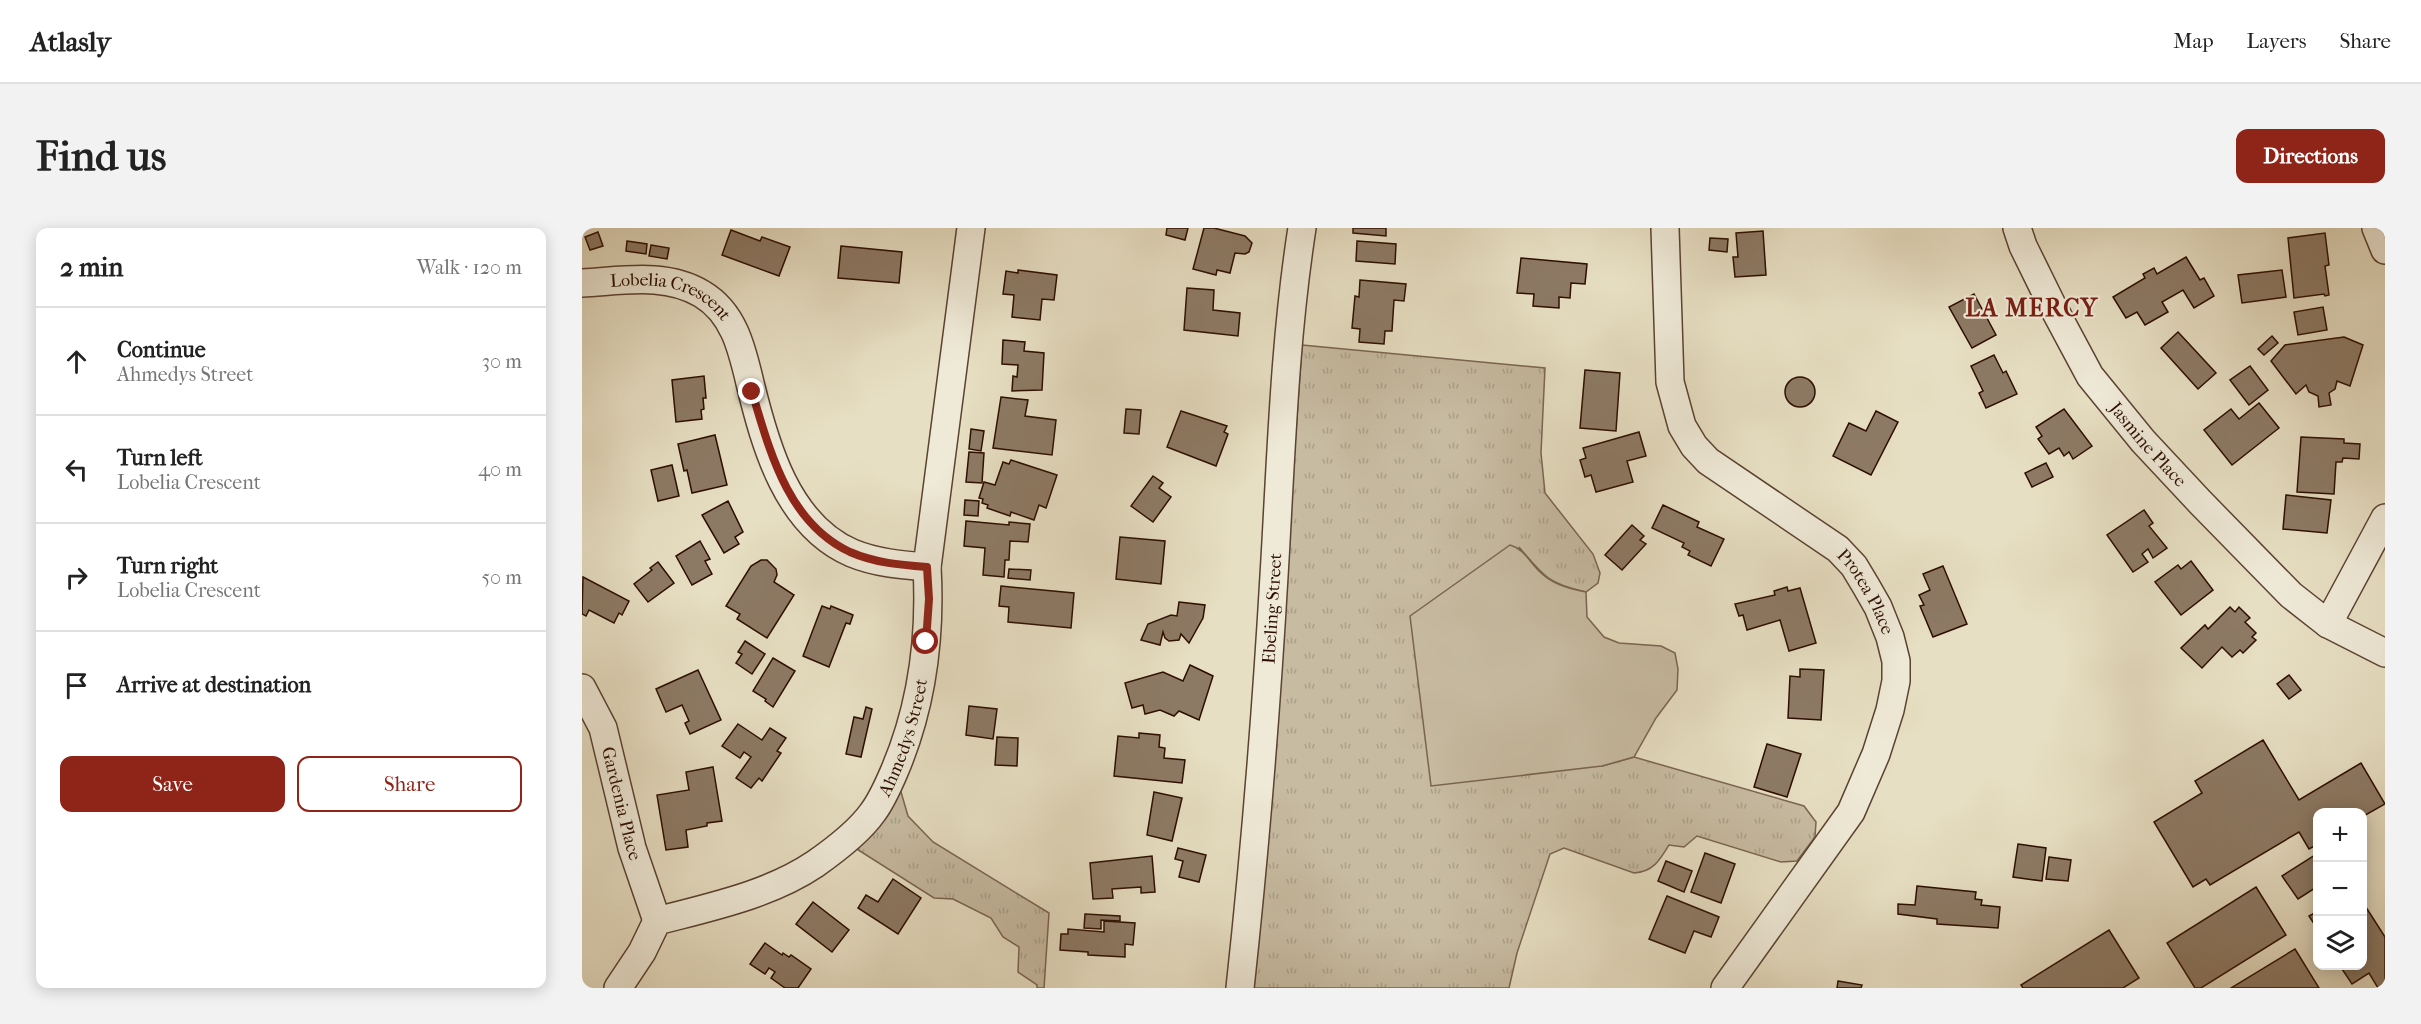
<!DOCTYPE html>
<meta charset="utf-8">
<style>
:root{--surface:#fff;--page:#f2f2f2;--text:#222;--muted:#767676;--line:#e0e0e0;--accent:#8f2418}
body{margin:0;font-family:"IM FELL French Canon",serif;background:var(--page);color:var(--text)}
.controls{position:absolute;right:18px;bottom:18px;display:grid;overflow:hidden;border-radius:12px;box-shadow:0 3px 15px #0003}
.controls button{width:54px;height:54px;display:grid;place-items:center;padding:0;border:0;border-bottom:2px solid var(--line);background:var(--surface);color:var(--text);font:30px sans-serif}
.stop{position:absolute;width:18px;height:18px;margin:-14px;border:4px solid #8f2418;border-radius:50%;background:#fff}
.stop.end{background:#8f2418;border-color:#fff;box-shadow:0 2px 6px #0008}
.list{margin:0;padding:0;list-style:none}
h2{display:flex;justify-content:space-between;align-items:center;height:78px;margin:0;padding:0 24px;font-size:26px}
h2 small{font-size:20px;font-weight:400;color:var(--muted)}
.list li{display:grid;grid-template-columns:39px 1fr auto;gap:18px;align-items:center;box-sizing:border-box;height:108px;padding:0 24px;border-top:2px solid var(--line)}
.list b{display:block;font-size:22px;white-space:nowrap}
.list p{margin:0;font-size:20px;white-space:nowrap;color:var(--muted)}
.list em{font-size:20px;font-style:normal;color:var(--muted)}
.actions{display:flex;gap:12px;padding:18px 24px}
.actions a{flex:1;padding:14px 0;border:2px solid var(--accent);border-radius:12px;text-align:center;font-size:21px;color:var(--accent)}
.actions .main{background:var(--accent);color:#fff}
.icon{flex:none;width:33px;height:33px;fill:none;stroke:currentColor;stroke-width:2;stroke-linecap:round;stroke-linejoin:round}
.map{position:relative;flex:none;width:1803px;height:760px;overflow:hidden;border-radius:12px}
header{display:flex;align-items:center;gap:36px;box-sizing:border-box;height:84px;padding:0 30px;background:var(--surface);border-bottom:2px solid var(--line)}
header strong{font-size:28px}
nav{display:flex;gap:33px;margin-inline-start:auto;font-size:21px}
.intro{display:flex;align-items:center;justify-content:space-between;box-sizing:border-box;height:144px;padding:0 36px}
h1{margin:0;font-size:42px}
.button{padding:15px 27px;border-radius:12px;background:var(--accent);color:#fff;font-size:21px;font-weight:700}
main{display:flex;gap:36px;padding:0 36px}
aside{flex:1;background:var(--surface);border-radius:12px;box-shadow:0 3px 15px #0003}
.map>svg:first-child{display:block}
</style>
<header>
<strong>Atlasly</strong>
<nav><a>Map</a><a>Layers</a><a>Share</a></nav>
</header>
<div class="intro"><h1>Find us</h1><a class="button">Directions</a></div>
<main>
<aside>
<h2>2 min<small>Walk · 120 m</small></h2>
<ul class="list">
<li><svg class="icon" aria-label="ahead" viewBox="0 0 24 24"><path d="M12 20V5M6 11l6-6 6 6"/></svg><div><b>Continue</b><p>Ahmedys Street</p></div><em>30 m</em></li>
<li><svg class="icon" aria-label="left" viewBox="0 0 24 24"><path d="M17 20v-9H6M10 6l-5 5 5 5"/></svg><div><b>Turn left</b><p>Lobelia Crescent</p></div><em>40 m</em></li>
<li><svg class="icon" aria-label="right" viewBox="0 0 24 24"><path d="M7 20v-9h11M14 6l5 5-5 5"/></svg><div><b>Turn right</b><p>Lobelia Crescent</p></div><em>50 m</em></li>
<li><svg class="icon" aria-label="arrive" viewBox="0 0 24 24"><path d="M6 21V4h12l-3 4 3 4H6"/></svg><div><b>Arrive at destination</b></div></li>
</ul>
<div class="actions"><a class="main">Save</a><a>Share</a></div>
</aside>
<div class="map">
<svg width="1803" height="760" viewBox="0 0 1803 760">
<defs>
<pattern id="grass-tufts" width="24" height="20" patternUnits="userSpaceOnUse" patternTransform="scale(1.5)"><rect width="24" height="20" fill="#c7bba2"/><path d="M3 7l-1-3M5 7V3M7 7l1-3M15 17l-1-3M17 17v-4M19 17l1-3" fill="none" stroke="#aba08a"/></pattern>
</defs>
<rect width="100%" height="100%" fill="#e7dfc3"/>
<filter id="stains"><feTurbulence type="fractalNoise" baseFrequency=".00333" numOctaves="4"/><feColorMatrix values="0 0 0 0 .2 0 0 0 0 .09 0 0 0 0 .02 0 0 0 .5 -.17"/></filter>
<radialGradient id="worn" r=".72"><stop offset=".6" stop-color="#630" stop-opacity="0"/><stop offset="1" stop-color="#630" stop-opacity=".3"/></radialGradient>
<g fill="url(#grass-tufts)" stroke="#7a6451" stroke-width="1.5">
<path d="M720,117L963,140L959,225L963,265L1011,326L1018,345L1016,355L1004,364C967,356 961,348 937,319L1020,538L1052,529L1222,578L1234,594L1233,609L1215,633L1199,634L1115,608L1102,619L1087,617C1078,632 1071,644 1052,645L982,620L968,626L935,725L927,760H672L683,649Z"/>
<polygon points="317,557 326,588 351,614 467,685 462,760 455,760 455,757 436,744 437,719 421,709 409,690 371,671 352,670 270,618"/>
</g>
<path fill="#c7bba2" stroke="#7a6451" stroke-width="1.5" d="M928,317C942,321 946,332 956,342C969,356 985,360 1004,364L1005,389L1022,409L1037,415L1079,418L1093,425L1096,441L1095,462L1074,490L1052,529L1020,538L849,558L828,388Z"/>
<g fill="#8d7a65" stroke="#2c0d00" stroke-width="1.5">
<polygon points="585,0 606,0 603,12 584,7"/>
<polygon points="622,0 632,0 663,8 670,15 667,24 663,26 653,25 648,45 635,42 634,47 611,41"/>
<polygon points="771,0 804,0 804,8 771,5"/>
<polygon points="149,2 178,13 180,9 208,19 197,48 140,27"/>
<polygon points="1181,3 1184,47 1153,49 1151,29 1156,29 1154,5"/>
<polygon points="16,4 21,18 8,22 3,9"/>
<polygon points="1743,5 1747,37 1743,38 1747,67 1743,68 1742,66 1712,70 1706,10"/>
<polygon points="1128,10 1146,11 1145,24 1127,22"/>
<polygon points="45,13 65,16 64,26 44,23"/>
<polygon points="775,13 814,16 813,36 774,33"/>
<polygon points="69,17 87,20 85,31 67,28"/>
<polygon points="259,18 320,24 317,55 256,50"/>
<polygon points="1604,29 1618,52 1622,50 1632,68 1612,80 1601,62 1580,74 1586,84 1563,97 1555,84 1544,90 1531,69 1563,50 1561,46 1572,40 1575,46"/>
<polygon points="939,30 1005,36 1003,56 989,55 988,70 977,69 977,80 951,78 952,66 935,65"/>
<polygon points="436,42 475,47 472,72 460,71 458,92 430,89 432,67 421,66 424,43 436,45"/>
<polygon points="1700,42 1704,69 1660,75 1656,47"/>
<polygon points="778,52 824,56 822,73 812,72 810,103 803,103 802,116 777,114 778,101 770,100 773,68 777,69"/>
<polygon points="605,60 632,62 631,82 658,85 656,108 602,102"/>
<polygon points="1392,66 1414,107 1390,120 1367,79"/>
<polygon points="1741,79 1745,102 1716,107 1712,84"/>
<polygon points="1596,104 1634,145 1616,161 1579,120"/>
<polygon points="1690,108 1696,115 1682,127 1676,121"/>
<polygon points="1762,109 1781,117 1768,158 1755,153 1753,161 1747,165 1749,177 1737,179 1736,168 1727,164 1724,157 1714,166 1689,133 1703,117"/>
<polygon points="421,112 443,114 442,123 462,125 460,162 430,163 431,148 435,149 436,137 420,136"/>
<polygon points="1412,127 1421,145 1424,143 1435,166 1404,180 1397,165 1401,163 1389,138"/>
<polygon points="1668,138 1686,162 1667,177 1648,152"/>
<polygon points="1003,142 1038,145 1034,203 998,200"/>
<polygon points="122,148 124,170 121,170 122,181 119,182 120,191 94,194 90,152"/>
<circle cx="1218" cy="164" r="15"/>
<polygon points="419,169 446,172 443,188 474,192 470,227 411,220"/>
<polygon points="1677,175 1697,200 1650,237 1622,202 1649,181 1657,191"/>
<polygon points="544,181 559,182 557,206 542,205"/>
<polygon points="1482,181 1510,218 1491,231 1487,224 1482,228 1477,220 1467,226 1456,211 1460,208 1454,199"/>
<polygon points="599,183 645,198 642,204 646,206 634,238 585,219"/>
<polygon points="1294,183 1316,194 1289,247 1251,228 1267,195 1284,203"/>
<polygon points="389,201 402,203 399,223 387,221"/>
<polygon points="1057,204 1064,228 1045,233 1051,254 1014,264 1009,247 1003,249 998,232 1004,230 1001,220"/>
<polygon points="133,207 145,257 110,265 105,242 102,243 96,216"/>
<polygon points="1719,209 1762,211 1762,215 1778,216 1777,231 1761,230 1760,234 1754,234 1752,266 1715,264"/>
<polygon points="387,224 402,225 400,255 384,254"/>
<polygon points="429,232 475,247 464,280 457,277 452,292 429,284 428,288 405,280 406,277 400,275 401,271 397,270 402,254 413,257 421,234 427,236"/>
<polygon points="1464,235 1471,249 1450,259 1443,245"/>
<polygon points="90,237 97,268 76,273 69,242"/>
<polygon points="571,248 581,255 577,260 589,269 571,294 549,278"/>
<polygon points="1704,267 1749,272 1745,305 1701,301"/>
<polygon points="383,272 397,273 396,288 382,287"/>
<polygon points="146,273 161,304 153,309 157,316 142,325 120,287"/>
<polygon points="1081,277 1117,294 1115,299 1142,311 1129,338 1106,327 1108,323 1100,319 1102,315 1070,300"/>
<polygon points="1562,282 1571,295 1567,298 1585,320 1571,330 1566,321 1560,326 1566,334 1551,344 1525,307"/>
<polygon points="384,293 427,297 427,294 448,296 446,314 428,313 427,332 423,332 422,349 401,347 403,320 382,318"/>
<polygon points="1050,297 1062,308 1058,312 1064,316 1040,342 1023,327"/>
<polygon points="538,309 583,313 579,356 534,351"/>
<polygon points="118,313 128,331 123,333 130,346 110,357 94,328"/>
<polygon points="179,332 185,332 194,341 195,347 192,354 212,367 185,410 155,391 158,386 144,378 169,338"/>
<polygon points="1609,333 1631,362 1599,387 1573,354 1596,337 1599,341"/>
<polygon points="76,334 92,355 66,374 52,356 70,342 68,340"/>
<polygon points="1361,338 1385,396 1351,409 1338,378 1342,377 1337,367 1348,362 1341,346"/>
<polygon points="427,341 449,342 448,352 426,350"/>
<polygon points="1,349 47,373 40,387 37,385 32,395 7,382 4,388 0,386"/>
<polygon points="419,358 492,365 489,400 426,394 427,379 417,378"/>
<polygon points="1205,359 1206,363 1218,360 1234,415 1207,423 1198,392 1165,402 1161,387 1157,388 1153,376 1193,367 1192,363"/>
<polygon points="597,374 623,377 621,390 607,415 599,406 597,412 587,413 583,410 581,404 578,417 559,412 566,396 589,387 595,388"/>
<polygon points="240,378 248,381 249,378 271,387 268,396 264,395 247,439 221,428"/>
<polygon points="1648,379 1653,384 1657,379 1668,390 1663,394 1674,405 1670,409 1674,412 1661,425 1658,422 1650,429 1640,419 1620,440 1599,420 1623,397 1626,401"/>
<polygon points="163,413 183,426 170,446 154,435 160,426 156,424"/>
<polygon points="191,430 213,443 191,479 183,473 184,471 171,463"/>
<polygon points="608,437 631,448 617,492 597,483 592,488 578,482 563,486 561,477 550,480 543,455 581,444 601,453"/>
<polygon points="1218,441 1242,442 1239,492 1206,490 1208,448 1218,449"/>
<polygon points="116,442 139,492 108,506 103,495 107,493 100,477 84,484 74,461"/>
<polygon points="1707,447 1719,462 1707,471 1695,456"/>
<polygon points="387,478 415,481 411,511 384,507"/>
<polygon points="284,479 290,481 279,529 264,526 272,489 281,491"/>
<polygon points="156,496 180,512 188,500 204,510 195,523 199,525 180,553 177,550 169,560 154,550 169,529 162,524 158,530 140,518"/>
<polygon points="557,505 578,507 577,519 583,520 582,530 603,532 600,555 532,548 536,508 557,510"/>
<polygon points="415,509 436,510 435,538 413,537"/>
<polygon points="1681,512 1717,572 1779,535 1803,576 1780,589 1780,584 1736,584 1736,616 1727,621 1717,604 1628,657 1624,651 1611,659 1572,594 1620,565 1613,553"/>
<polygon points="1185,516 1219,526 1205,569 1172,559"/>
<polygon points="131,539 140,593 125,595 125,598 104,602 106,619 84,622 75,567 107,562 104,544"/>
<polygon points="572,564 600,570 590,613 565,607"/>
<polygon points="1436,616 1464,620 1460,653 1431,649"/>
<polygon points="596,620 624,627 617,654 597,649 601,633 593,631"/>
<polygon points="1123,625 1153,636 1139,675 1109,664"/>
<polygon points="1736,625 1736,663 1733,660 1716,671 1700,648"/>
<polygon points="570,628 573,664 559,665 559,659 530,661 531,670 511,671 508,635"/>
<polygon points="1467,629 1489,632 1486,653 1464,651"/>
<polygon points="1084,633 1110,643 1102,664 1076,653"/>
<polygon points="311,651 339,670 316,706 276,680 284,667 296,674"/>
<polygon points="1335,658 1394,664 1393,671 1400,672 1399,677 1418,679 1416,700 1355,696 1355,691 1316,686 1316,676 1333,677"/>
<polygon points="1674,659 1704,707 1619,760 1613,760 1585,715"/>
<polygon points="1085,668 1137,689 1129,709 1112,703 1103,725 1067,711"/>
<polygon points="1780,673 1803,709 1803,760 1796,760 1787,745 1770,756 1758,738 1780,738"/>
<polygon points="231,674 267,702 250,724 214,696"/>
<polygon points="1736,683 1736,702 1727,688"/>
<polygon points="503,686 538,688 538,693 519,692 519,701 502,700"/>
<polygon points="522,693 553,695 551,717 543,716 543,729 506,727 506,724 478,722 479,706 486,706 486,701 522,704"/>
<polygon points="1527,702 1557,750 1541,760 1441,760 1439,757"/>
<polygon points="183,715 200,727 201,725 207,729 209,727 229,741 216,760 203,760 189,750 193,744 187,740 183,746 168,736"/>
<polygon points="1713,721 1737,760 1649,760"/>
<polygon points="1256,753 1280,757 1279,760 1255,760"/>
</g>
<g fill="none" stroke-linecap="round" stroke-linejoin="round">
<defs>
<g id="minor">
<path id="s1" d="M1083,0L1088,154L1100,198L1112,218L1126,233L1256,321L1272,338L1284,358L1296,379L1308,409L1314,433V453L1308,482L1294,526L1269,584L1143,760"/>
<path id="s2" d="M1435,0L1441,18L1470,77L1508,148L1561,213L1618,274L1709,367L1746,396L1803,425"/>
<polyline points="1794,0 1803,22"/>
<path id="s3" d="M0,55C40,53 84,44 120,66C152,85 160,121 168,155C183,217 205,297 270,325C294,335 320,337 345,339"/>
<polyline points="1746,396 1803,290"/>
<path id="s4" d="M0,460L21,500L50,620L75,693"/>
<path id="s5" d="M36,760L60,724L75,693C128,679 187,667 233,636C253,622 277,604 291,584C300,572 306,558 312,544C340,479 349,409 345,339L389,0"/>
<path id="s6" d="M658,760C673,623 684,486 692,348C699,233 702,115 720,0"/>
</g>
</defs>
<use href="#minor" stroke="#5b4231" stroke-width="30"/>
<use href="#minor" stroke="#efead8" stroke-width="27"/>
</g>
<g fill="none" stroke-linecap="round" stroke-linejoin="round">
<path stroke="#8f2418" stroke-width="8" d="M170,164C188,224 206,295 268,324C293,335 319,337 345,339L347,371L344,414"/>
</g>
<g text-anchor="middle" dominant-baseline="central" stroke-width="4.5" stroke-linejoin="round" paint-order="stroke">
<g font-size="18" fill="#2c0d00" stroke="#efead8">
<text stroke="none"><textPath href="#s3" startOffset="93">Lobelia Crescent</textPath></text>
<text stroke="none"><textPath href="#s2" startOffset="255">Jasmine Place</textPath></text>
<text stroke="none"><textPath href="#s1" startOffset="452">Protea Place</textPath></text>
<text stroke="none"><textPath href="#s6" startOffset="381">Ebeling Street</textPath></text>
<text stroke="none"><textPath href="#s5" startOffset="406">Ahmedys Street</textPath></text>
<text stroke="none"><textPath href="#s4" startOffset="123">Gardenia Place</textPath></text>
</g>
<g font-size="24" font-weight="bold" letter-spacing="1.5" fill="#7a1f14" stroke="#efead8">
<text x="1450" y="80">LA MERCY</text>
</g>
</g>
<rect width="100%" height="100%" filter="url(#stains)"/>
<rect width="100%" height="100%" fill="url(#worn)"/>
</svg>
<div class="controls">
<button>+</button>
<button>−</button>
<button><svg class="icon" aria-label="layers" viewBox="0 0 24 24"><path d="M12 4l9 5-9 5-9-5zM3 14l9 5 9-5"/></svg></button>
</div>
<div class="stop" style="left:344px;top:414px"></div>
<div class="stop end" style="left:170px;top:164px"></div>
</div>
</main>
